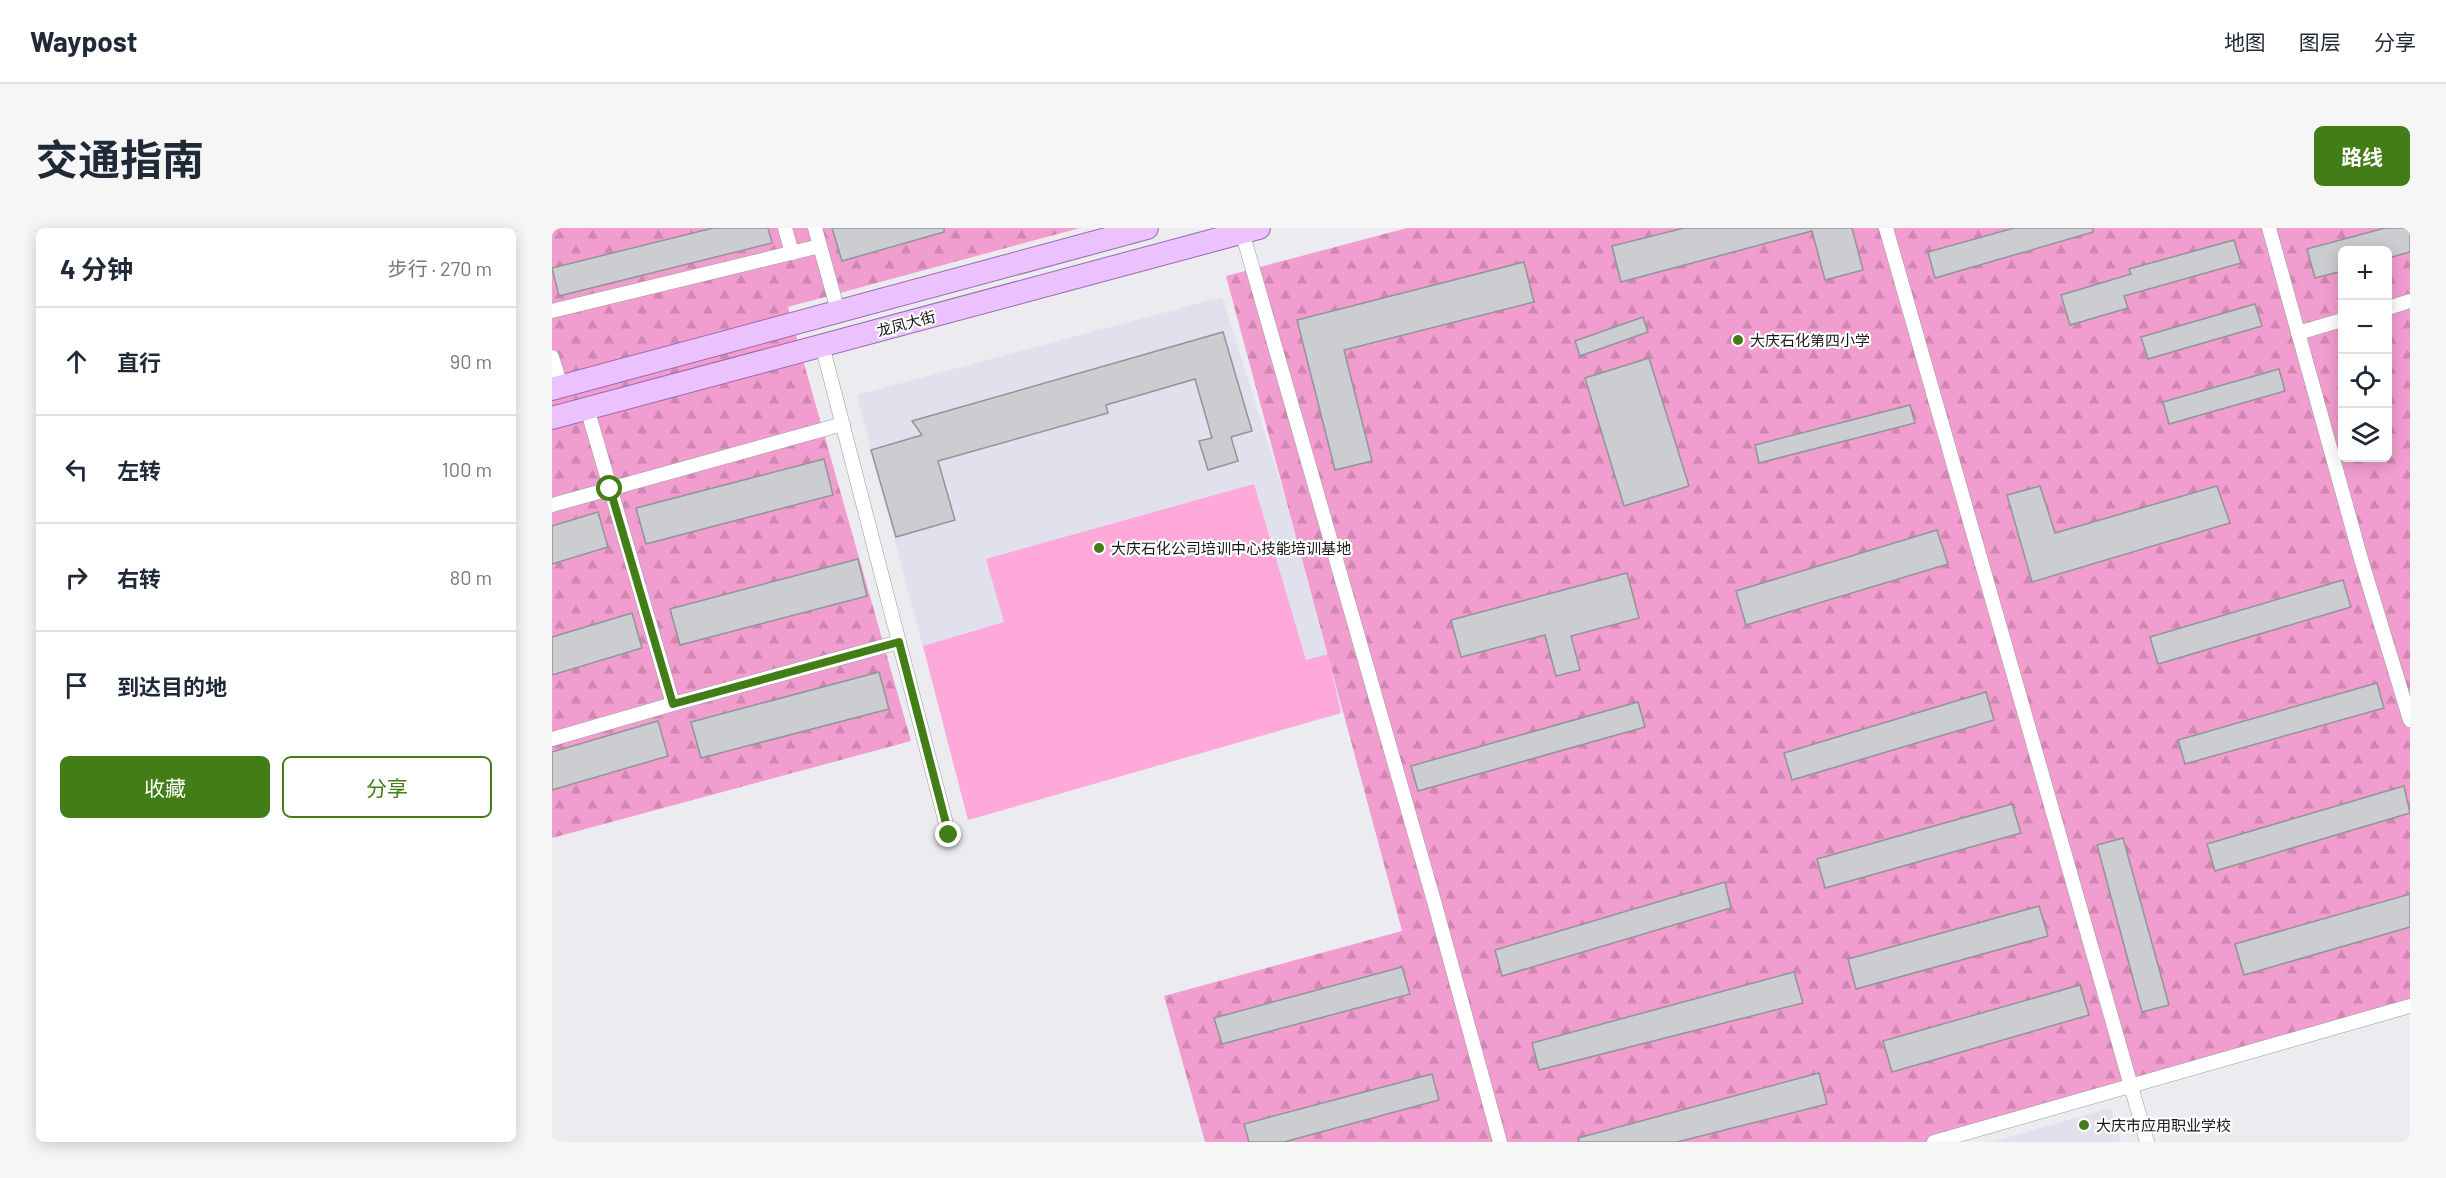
<!DOCTYPE html>
<html lang="zh">
<meta charset="utf-8">
<style>
:root{--surface:#fff;--page:#f6f6f7;--text:#1f2937;--muted:#747a83;--line:#e0e1e3;--accent:#427d17}
body{margin:0;font-family:Barlow,"Noto Sans SC",sans-serif;background:var(--page);color:var(--text)}
.controls{position:absolute;right:18px;top:18px;display:grid;overflow:hidden;border-radius:9px;box-shadow:0 3px 15px #0003}
.controls button{width:54px;height:54px;display:grid;place-items:center;padding:0;border:0;border-bottom:2px solid var(--line);background:var(--surface);color:var(--text);font:30px sans-serif}
.stop{position:absolute;width:18px;height:18px;margin:-14px;border:4px solid #427d17;border-radius:50%;background:#fff}
.stop.end{background:#427d17;border-color:#fff;box-shadow:0 2px 6px #0008}
.list{margin:0;padding:0;list-style:none}
h2{display:flex;justify-content:space-between;align-items:center;height:78px;margin:0;padding:0 24px;font-size:26px}
h2 small{font-size:20px;font-weight:400;color:var(--muted)}
.list li{display:grid;grid-template-columns:39px 1fr auto;gap:18px;align-items:center;box-sizing:border-box;height:108px;padding:0 24px;border-top:2px solid var(--line)}
.list b{display:block;font-size:22px;white-space:nowrap}
.list em{font-size:20px;font-style:normal;color:var(--muted)}
.actions{display:flex;gap:12px;padding:18px 24px}
.actions a{flex:1;padding:14px 0;border:2px solid var(--accent);border-radius:9px;text-align:center;font-size:21px;color:var(--accent)}
.actions .main{background:var(--accent);color:#fff}
.icon{flex:none;width:33px;height:33px;fill:none;stroke:currentColor;stroke-width:2;stroke-linecap:round;stroke-linejoin:round}
.map{position:relative;flex:none;width:1858px;height:914px;overflow:hidden;border-radius:9px}
header{display:flex;align-items:center;gap:36px;box-sizing:border-box;height:84px;padding:0 30px;background:var(--surface);border-bottom:2px solid var(--line)}
header strong{font-size:28px}
nav{display:flex;gap:33px;margin-inline-start:auto;font-size:21px}
.intro{display:flex;align-items:center;justify-content:space-between;box-sizing:border-box;height:144px;padding:0 36px}
h1{margin:0;font-size:42px}
.button{padding:15px 27px;border-radius:9px;background:var(--accent);color:#fff;font-size:21px;font-weight:700}
main{display:flex;gap:36px;padding:0 36px}
aside{flex:1;background:var(--surface);border-radius:9px;box-shadow:0 3px 15px #0003}
.map>svg:first-child{display:block}
</style>
<header>
<strong>Waypost</strong>
<nav><a>地图</a><a>图层</a><a>分享</a></nav>
</header>
<div class="intro"><h1>交通指南</h1><a class="button">路线</a></div>
<main>
<aside>
<h2>4 分钟<small>步行 · 270 m</small></h2>
<ul class="list">
<li><svg class="icon" aria-label="ahead" viewBox="0 0 24 24"><path d="M12 20V5M6 11l6-6 6 6"/></svg><div><b>直行</b></div><em>90 m</em></li>
<li><svg class="icon" aria-label="left" viewBox="0 0 24 24"><path d="M17 20v-9H6M10 6l-5 5 5 5"/></svg><div><b>左转</b></div><em>100 m</em></li>
<li><svg class="icon" aria-label="right" viewBox="0 0 24 24"><path d="M7 20v-9h11M14 6l5 5-5 5"/></svg><div><b>右转</b></div><em>80 m</em></li>
<li><svg class="icon" aria-label="arrive" viewBox="0 0 24 24"><path d="M6 21V4h12l-3 4 3 4H6"/></svg><div><b>到达目的地</b></div></li>
</ul>
<div class="actions"><a class="main">收藏</a><a>分享</a></div>
</aside>
<div class="map">
<svg width="1858" height="914" viewBox="0 0 1858 914">
<defs>
<pattern id="forest-firs" width="22" height="20" patternUnits="userSpaceOnUse" patternTransform="scale(1.5)"><rect width="22" height="20" fill="#f29dcf"/><path d="M5 1l3.5 6h-7zM16 11l3.5 6h-7z" fill="#cf86b1"/></pattern>
</defs>
<rect width="100%" height="100%" fill="#ececf0"/>
<g fill="#e0e1ec">
<polygon points="670,69 800,482 416,592 305,167"/>
<polygon points="1559,880 1569,914 1440,914"/>
</g>
<polygon fill="#fea9da" points="702,256 754,432 776,426 789,485 416,592 371,418 452,394 434,331"/>
<g fill="url(#forest-firs)" fill-rule="evenodd">
<polygon points="0,0 528,0 236,79 359,513 0,610"/>
<path d="M855,0H1858V778L1382,914H653L612,768L850,703L674,48ZM1790,22H1836V230H1790Z"/>
</g>
<g fill="#cbcdd0" stroke="#929497" stroke-width="1.5">
<polygon points="161,0 216,0 220,15 7,68 0,40"/>
<polygon points="280,0 392,0 392,4 290,33"/>
<polygon points="1132,0 1300,0 1311,42 1273,52 1260,3 1069,54 1060,18"/>
<polygon points="1462,0 1541,0 1541,4 1383,50 1376,24"/>
<polygon points="1833,0 1858,0 1858,24 1836,30 1836,22 1791,22 1791,43 1763,50 1755,21"/>
<polygon points="1682,12 1689,35 1572,68 1576,80 1518,97 1509,67 1579,46 1577,41"/>
<polygon points="972,34 982,74 792,122 820,233 783,242 745,92"/>
<polygon points="1703,76 1710,98 1596,131 1589,109"/>
<polygon points="1091,89 1096,104 1028,128 1023,113"/>
<polygon points="671,104 700,203 679,209 686,233 656,242 647,213 660,210 643,151 554,177 556,185 386,233 403,292 344,309 319,222 370,207 360,193"/>
<polygon points="1097,130 1137,258 1072,278 1033,150"/>
<polygon points="1727,141 1733,163 1617,196 1611,174"/>
<polygon points="1358,177 1363,195 1207,235 1203,217"/>
<polygon points="272,231 281,267 94,316 84,280"/>
<polygon points="1488,258 1503,305 1665,258 1678,295 1480,354 1455,267"/>
<polygon points="46,284 56,319 0,336 0,298"/>
<polygon points="1385,302 1396,336 1194,397 1184,363"/>
<polygon points="306,331 315,368 128,417 118,381"/>
<polygon points="1075,345 1087,390 1019,408 1028,442 1004,448 993,407 909,429 899,392"/>
<polygon points="1791,352 1799,379 1606,436 1598,409"/>
<polygon points="80,385 90,420 0,447 0,409"/>
<polygon points="327,444 337,481 149,530 139,494"/>
<polygon points="1825,455 1832,480 1633,536 1626,512"/>
<polygon points="1434,464 1442,492 1240,552 1232,525"/>
<polygon points="1086,474 1093,499 866,563 859,538"/>
<polygon points="106,493 116,528 0,562 0,524"/>
<polygon points="1852,558 1858,585 1663,643 1655,616"/>
<polygon points="1460,576 1469,605 1273,660 1265,631"/>
<polygon points="1571,610 1617,777 1590,784 1545,617"/>
<polygon points="1173,654 1179,680 950,748 943,722"/>
<polygon points="1858,666 1858,699 1692,747 1683,716"/>
<polygon points="1487,678 1496,708 1304,761 1296,731"/>
<polygon points="850,739 858,766 670,816 662,790"/>
<polygon points="1242,744 1251,775 987,842 980,815"/>
<polygon points="1528,757 1537,787 1340,844 1331,813"/>
<polygon points="1267,845 1275,876 1125,914 1027,914 1026,910"/>
<polygon points="880,846 887,872 732,914 697,914 692,896"/>
</g>
<g fill="none" stroke-linecap="round" stroke-linejoin="round">
<defs>
<g id="minor">
<polyline points="233,0 240,25"/>
<polyline points="263,0 286,83"/>
<polyline points="689,0 882,673 948,914"/>
<polyline points="1334,0 1595,914"/>
<polyline points="1717,0 1809,331 1858,492"/>
<polyline points="1836,80 1858,73"/>
<polyline points="0,83 268,18"/>
<polyline points="1746,105 1790,92"/>
<polyline points="270,117 397,607"/>
<polyline points="0,129 9,158"/>
<polyline points="35,180 121,476 347,414"/>
<polyline points="0,277 291,196"/>
<polyline points="0,511 121,476"/>
<polyline points="1382,914 1858,778"/>
</g>
<g id="primary">
<polyline points="0,161 595,0"/>
<polyline points="0,190 707,0"/>
</g>
</defs>
<use href="#minor" stroke="#9a9a9d" stroke-width="15"/>
<use href="#primary" stroke="#986bad" stroke-width="24"/>
<use href="#minor" stroke="#fff" stroke-width="14"/>
<use href="#primary" stroke="#ebc1fe" stroke-width="22"/>
</g>
<g fill="none" stroke-linecap="round" stroke-linejoin="round">
<polyline stroke="#427d17" stroke-width="8" points="58,261 121,476 347,414 397,607"/>
</g>
<g fill="#427d17" stroke="#fff" stroke-width="2">
<circle cx="1186" cy="112" r="6"/>
<circle cx="547" cy="320" r="6"/>
<circle cx="1532" cy="897" r="6"/>
</g>
<g text-anchor="middle" dominant-baseline="central" stroke-width="4.5" stroke-linejoin="round" paint-order="stroke">
<g font-size="15" fill="#181819" stroke="#fff">
<text transform="translate(354 95) rotate(-15)">龙凤大街</text>
</g>
<g font-size="15" fill="#181819" stroke="#fff" text-anchor="start">
<text x="1198" y="112">大庆石化第四小学</text>
<text x="559" y="320">大庆石化公司培训中心技能培训基地</text>
<text x="1544" y="897">大庆市应用职业学校</text>
</g>
</g>
</svg>
<div class="controls">
<button>+</button>
<button>−</button>
<button><svg class="icon" aria-label="locate" viewBox="0 0 24 24"><circle cx="12" cy="12" r="6"/><path d="M12 2v4M12 18v4M2 12h4M18 12h4"/></svg></button>
<button><svg class="icon" aria-label="layers" viewBox="0 0 24 24"><path d="M12 4l9 5-9 5-9-5zM3 14l9 5 9-5"/></svg></button>
</div>
<div class="stop" style="left:58px;top:261px"></div>
<div class="stop end" style="left:397px;top:607px"></div>
</div>
</main>
